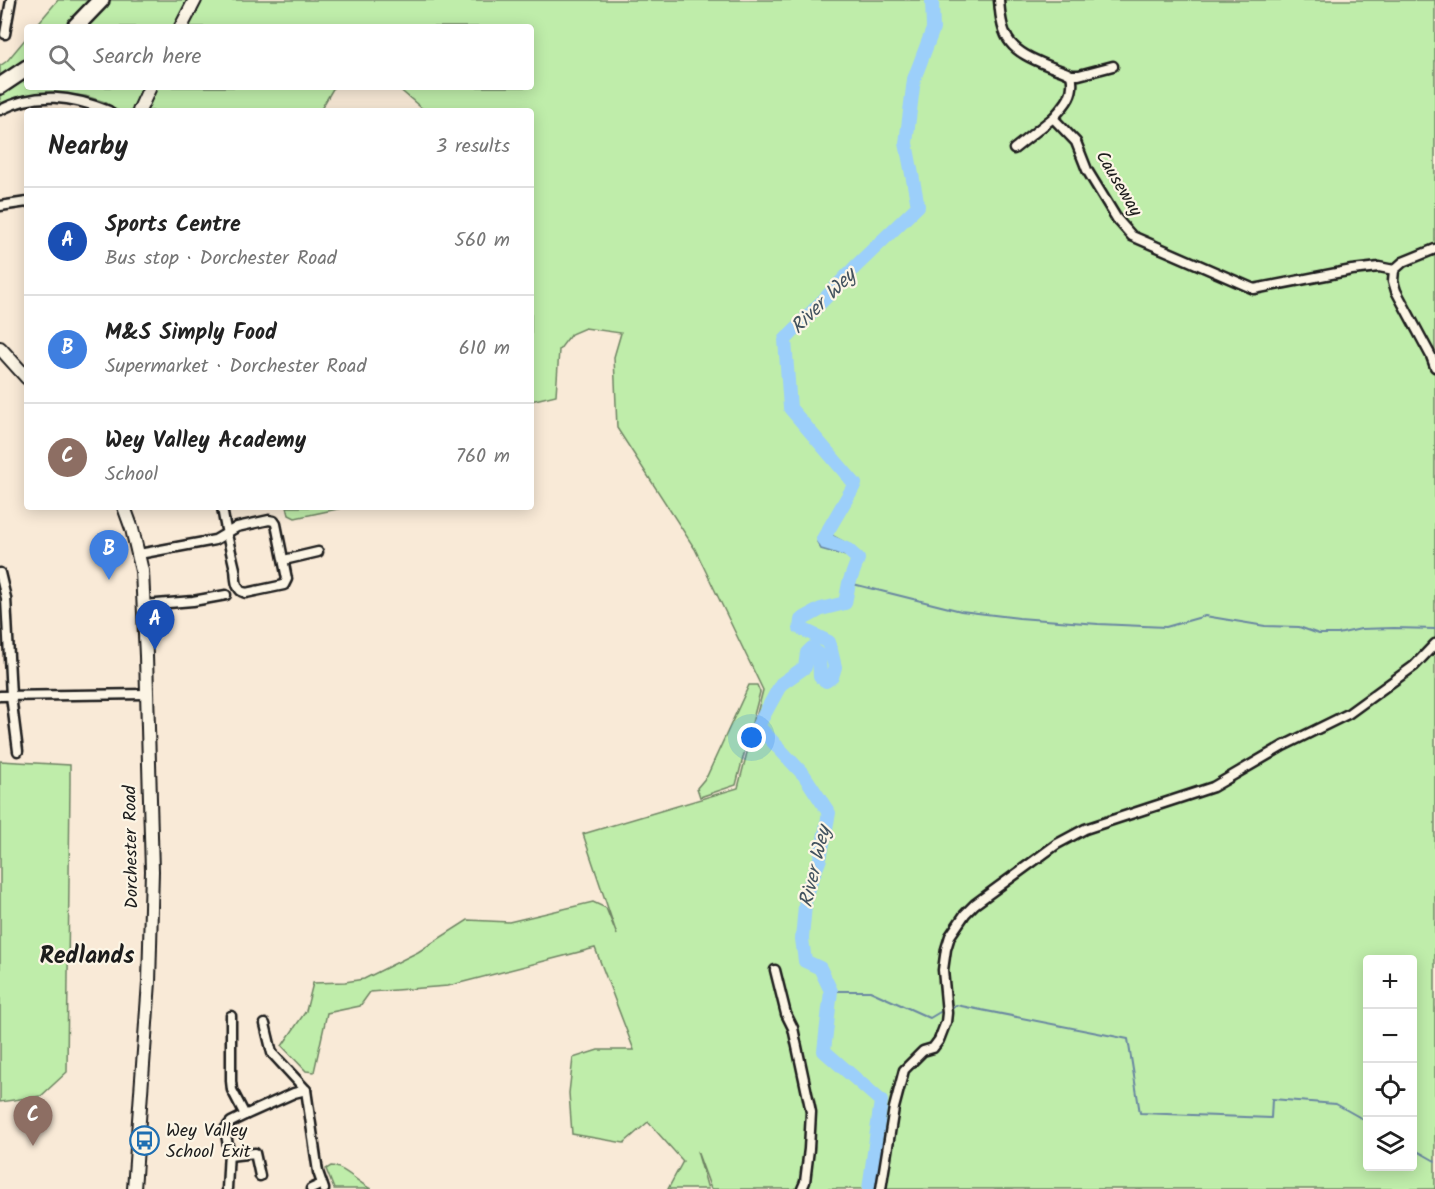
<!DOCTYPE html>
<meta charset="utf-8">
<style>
:root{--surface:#fff;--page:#f6f6f6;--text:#222;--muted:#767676;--line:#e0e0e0;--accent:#0b8043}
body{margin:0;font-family:Kalam,sans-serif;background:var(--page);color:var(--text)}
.controls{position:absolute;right:18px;bottom:18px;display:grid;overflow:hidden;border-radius:6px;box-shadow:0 3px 15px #0003}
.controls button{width:54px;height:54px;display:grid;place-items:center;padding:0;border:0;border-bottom:2px solid var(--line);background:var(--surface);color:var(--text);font:30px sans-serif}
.you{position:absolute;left:752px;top:738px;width:21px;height:21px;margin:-15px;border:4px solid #fff;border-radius:50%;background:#1a73e8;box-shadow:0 0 0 9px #1a73e833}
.badge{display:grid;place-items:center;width:39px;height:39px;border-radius:50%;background:var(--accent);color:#fff;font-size:20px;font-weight:700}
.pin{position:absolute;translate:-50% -50px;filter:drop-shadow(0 2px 3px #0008)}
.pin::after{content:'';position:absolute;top:32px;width:21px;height:18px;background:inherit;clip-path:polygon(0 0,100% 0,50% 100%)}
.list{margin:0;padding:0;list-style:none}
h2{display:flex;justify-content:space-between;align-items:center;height:78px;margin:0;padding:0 24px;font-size:26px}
h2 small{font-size:20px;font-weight:400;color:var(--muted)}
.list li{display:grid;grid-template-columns:39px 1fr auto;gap:18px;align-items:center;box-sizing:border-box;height:108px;padding:0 24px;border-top:2px solid var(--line)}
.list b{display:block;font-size:22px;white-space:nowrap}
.list p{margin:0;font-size:20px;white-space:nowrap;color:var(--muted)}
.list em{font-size:20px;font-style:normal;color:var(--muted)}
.icon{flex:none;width:33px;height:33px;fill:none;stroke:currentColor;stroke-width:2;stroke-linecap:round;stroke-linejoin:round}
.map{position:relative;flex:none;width:1435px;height:1189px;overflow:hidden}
.search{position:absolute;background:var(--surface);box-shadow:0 3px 15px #0003;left:24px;top:24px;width:510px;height:66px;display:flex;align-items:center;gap:15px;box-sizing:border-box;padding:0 21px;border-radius:6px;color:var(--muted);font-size:22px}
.panel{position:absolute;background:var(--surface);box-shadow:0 3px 15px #0003;left:24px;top:108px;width:510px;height:402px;border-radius:6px}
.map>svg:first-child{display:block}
</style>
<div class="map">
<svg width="1435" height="1189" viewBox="0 0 1435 1189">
<rect width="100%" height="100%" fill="#f9ead7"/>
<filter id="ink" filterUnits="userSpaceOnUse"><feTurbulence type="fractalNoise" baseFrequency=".0167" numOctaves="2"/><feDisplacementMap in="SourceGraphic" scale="12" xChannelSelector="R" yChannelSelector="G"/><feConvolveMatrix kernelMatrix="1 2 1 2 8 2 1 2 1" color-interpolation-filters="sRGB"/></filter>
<g filter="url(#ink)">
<g fill="#bfedaa" stroke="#6e8463" stroke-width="1.5" fill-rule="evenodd">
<path d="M58,0H1435V1189H711L697,1151L708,1189H668L683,1161L648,1122L624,1143L572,1134L569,1093L573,1058L598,1050H634L595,948L448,986L370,992L360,1006L327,1013L314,1072L306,1071L282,1046L306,1011L313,983L345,982L364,979L418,952L468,920L509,922L593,902L606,908L617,935L583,834L738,788L763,690L695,549L617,428L614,357L621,333L585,328L571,334L559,350L556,395L531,401V111H425L397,87H531V27H35ZM1368,960H1412V1166H1368Z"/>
<polygon points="27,37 27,87 334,87 320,111 118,111 105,102 85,96 62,94 25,96 0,106 0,66 7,61"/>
<polygon points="287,507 347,507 295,518 289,515"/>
<polygon points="749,685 757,685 760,692 736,785 700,797 697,788 707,776"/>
<polygon points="0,761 70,765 70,782 67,1072 41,1096 0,1102"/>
<path d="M331,1166C342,1166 359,1183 371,1189H334L326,1169Z"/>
</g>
<polygon fill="#9ccffa" stroke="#6987a1" stroke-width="1.5" points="826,532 850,545 849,550 845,556 821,549 817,542 823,533"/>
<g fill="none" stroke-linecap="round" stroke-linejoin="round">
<g stroke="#6987a1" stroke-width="2">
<polyline points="849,583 961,611 1019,618 1098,624 1166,627 1205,616 1265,626 1299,627 1319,634 1338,634 1361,629 1394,628 1435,629"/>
<polyline points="831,991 870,991 930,1018 940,1012"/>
<polyline points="953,1007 956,1005 1128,1039 1140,1113 1271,1118 1272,1099 1336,1104 1368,1122"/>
<polyline points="1412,1148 1435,1161"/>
</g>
<polyline stroke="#9ccffa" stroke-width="14" points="869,1189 881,1101 824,1051 831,991 820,968 805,961 802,939 806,894 820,859 829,813 804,775 758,726 781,684 805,667 807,653 812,648 819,655 820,677 826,681 832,677 835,667 829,642 800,628 801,620 821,609 845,603 849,583 858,559 848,550 823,539 855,484 790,408 785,340 856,266 918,206 906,143 914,79 933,29 932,0"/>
<defs>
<g id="street">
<path d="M999,0C1002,42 1010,50 1049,66C1056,69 1064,71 1071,75C1076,94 1065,105 1053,118L1076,142L1087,170L1117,219L1132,236L1254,289L1352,270L1379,267L1394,270"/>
<polyline points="5,34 11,0"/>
<polyline points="1071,75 1079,75 1113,66"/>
<path d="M0,110C37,91 72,96 109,111"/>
<polyline points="1014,149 1053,118"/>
<polyline points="0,206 27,202"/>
<polyline points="1394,270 1393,281 1396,291 1431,356 1435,367"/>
<polyline points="1394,270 1403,262 1435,249"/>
<path d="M139,554L215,540L237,527L269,520L274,521L276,524L287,579L284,585L246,593C241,591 241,592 238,587C235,582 236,575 235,569C230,548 225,528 222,507"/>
<polyline points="284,560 318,552"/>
<polyline points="0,573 6,598 11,696 18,751"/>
<polyline points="144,605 193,601 226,595"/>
<polyline points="0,696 147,694"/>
<polyline points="775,970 786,1014 793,1028 811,1112 809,1149 805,1182 802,1189"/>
<polyline points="231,1016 231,1081 232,1090 245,1115"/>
<polyline points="265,1024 272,1053 306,1090 318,1172 324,1189"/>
<polyline points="229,1156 255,1153 260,1176"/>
<polyline points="227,1189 229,1151 225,1129 231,1122 245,1115 294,1093 306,1090"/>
<polyline points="311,1189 322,1184"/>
<polyline points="881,1189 894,1108 904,1070 923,1051 933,1048 939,1040 946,1022 947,1013 943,970 946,949 950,936 965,914 975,904 1057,844 1085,829 1213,787 1283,746 1348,714 1414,666 1435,644"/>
</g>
<g id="secondary">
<polyline points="181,27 195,0"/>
<polyline points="139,111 150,87"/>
<polyline points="0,348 27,378"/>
<polyline points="124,507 132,529 142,571 146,656 152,871 149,982 134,1189"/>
</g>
<g id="highway">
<polyline points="75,27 101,0"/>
<polyline points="0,86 27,68"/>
</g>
</defs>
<use href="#street" stroke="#1c1c1c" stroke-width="13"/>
<use href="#secondary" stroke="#1c1c1c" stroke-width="16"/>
<use href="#highway" stroke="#1c1c1c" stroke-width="20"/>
<use href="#street" stroke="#fcf5e5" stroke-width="8"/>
<use href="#secondary" stroke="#fcf5e5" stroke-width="12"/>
<use href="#highway" stroke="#fcf5e5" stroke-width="15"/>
</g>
</g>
<defs>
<symbol id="bus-ring" viewBox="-11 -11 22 22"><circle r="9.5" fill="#fcf5e5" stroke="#1f6fb2" stroke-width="1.5"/><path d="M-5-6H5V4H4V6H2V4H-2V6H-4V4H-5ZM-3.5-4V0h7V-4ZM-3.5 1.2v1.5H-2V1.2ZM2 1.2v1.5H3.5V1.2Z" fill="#1f6fb2"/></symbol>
</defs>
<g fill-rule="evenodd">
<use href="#bus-ring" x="128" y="1124" width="33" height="33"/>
</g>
<g text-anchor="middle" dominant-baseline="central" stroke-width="4.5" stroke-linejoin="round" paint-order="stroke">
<g font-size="18" fill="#1c1c1c" stroke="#fcf5e5">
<text transform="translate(1118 184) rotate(59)">Causeway</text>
<text transform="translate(132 847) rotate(-91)">Dorchester Road</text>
</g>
<g font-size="18" fill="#1c1c1c" stroke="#fcf5e5" text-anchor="start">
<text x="166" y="1131">Wey Valley<tspan x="166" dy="21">School Exit</tspan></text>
</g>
<g font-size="20" font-style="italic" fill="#42525f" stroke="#fcf5e5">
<text transform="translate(824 302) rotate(-45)">River Wey</text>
<text transform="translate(816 867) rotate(-77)">River Wey</text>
</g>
<g font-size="24" font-weight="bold" fill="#1c1c1c" stroke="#fcf5e5">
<text x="87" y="956">Redlands</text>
</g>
</g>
</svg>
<div class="controls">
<button>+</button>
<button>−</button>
<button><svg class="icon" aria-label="locate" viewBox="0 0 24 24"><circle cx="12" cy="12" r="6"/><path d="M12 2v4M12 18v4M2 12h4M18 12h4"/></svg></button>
<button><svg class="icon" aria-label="layers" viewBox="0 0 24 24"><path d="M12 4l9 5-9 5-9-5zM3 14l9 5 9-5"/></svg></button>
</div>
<div class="you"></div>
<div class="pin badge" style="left:155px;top:650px;background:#1a4fb4">A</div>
<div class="pin badge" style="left:109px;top:580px;background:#3f7fe0">B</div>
<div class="pin badge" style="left:33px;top:1146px;background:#8d6e63">C</div>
<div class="search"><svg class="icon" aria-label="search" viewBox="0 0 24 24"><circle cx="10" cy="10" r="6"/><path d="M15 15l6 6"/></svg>Search here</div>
<section class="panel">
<h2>Nearby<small>3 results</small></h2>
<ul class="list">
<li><span class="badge" style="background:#1a4fb4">A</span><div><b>Sports Centre</b><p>Bus stop · Dorchester Road</p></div><em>560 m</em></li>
<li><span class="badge" style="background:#3f7fe0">B</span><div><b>M&amp;S Simply Food</b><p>Supermarket · Dorchester Road</p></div><em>610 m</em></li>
<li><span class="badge" style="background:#8d6e63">C</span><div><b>Wey Valley Academy</b><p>School</p></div><em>760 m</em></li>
</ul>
</section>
</div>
